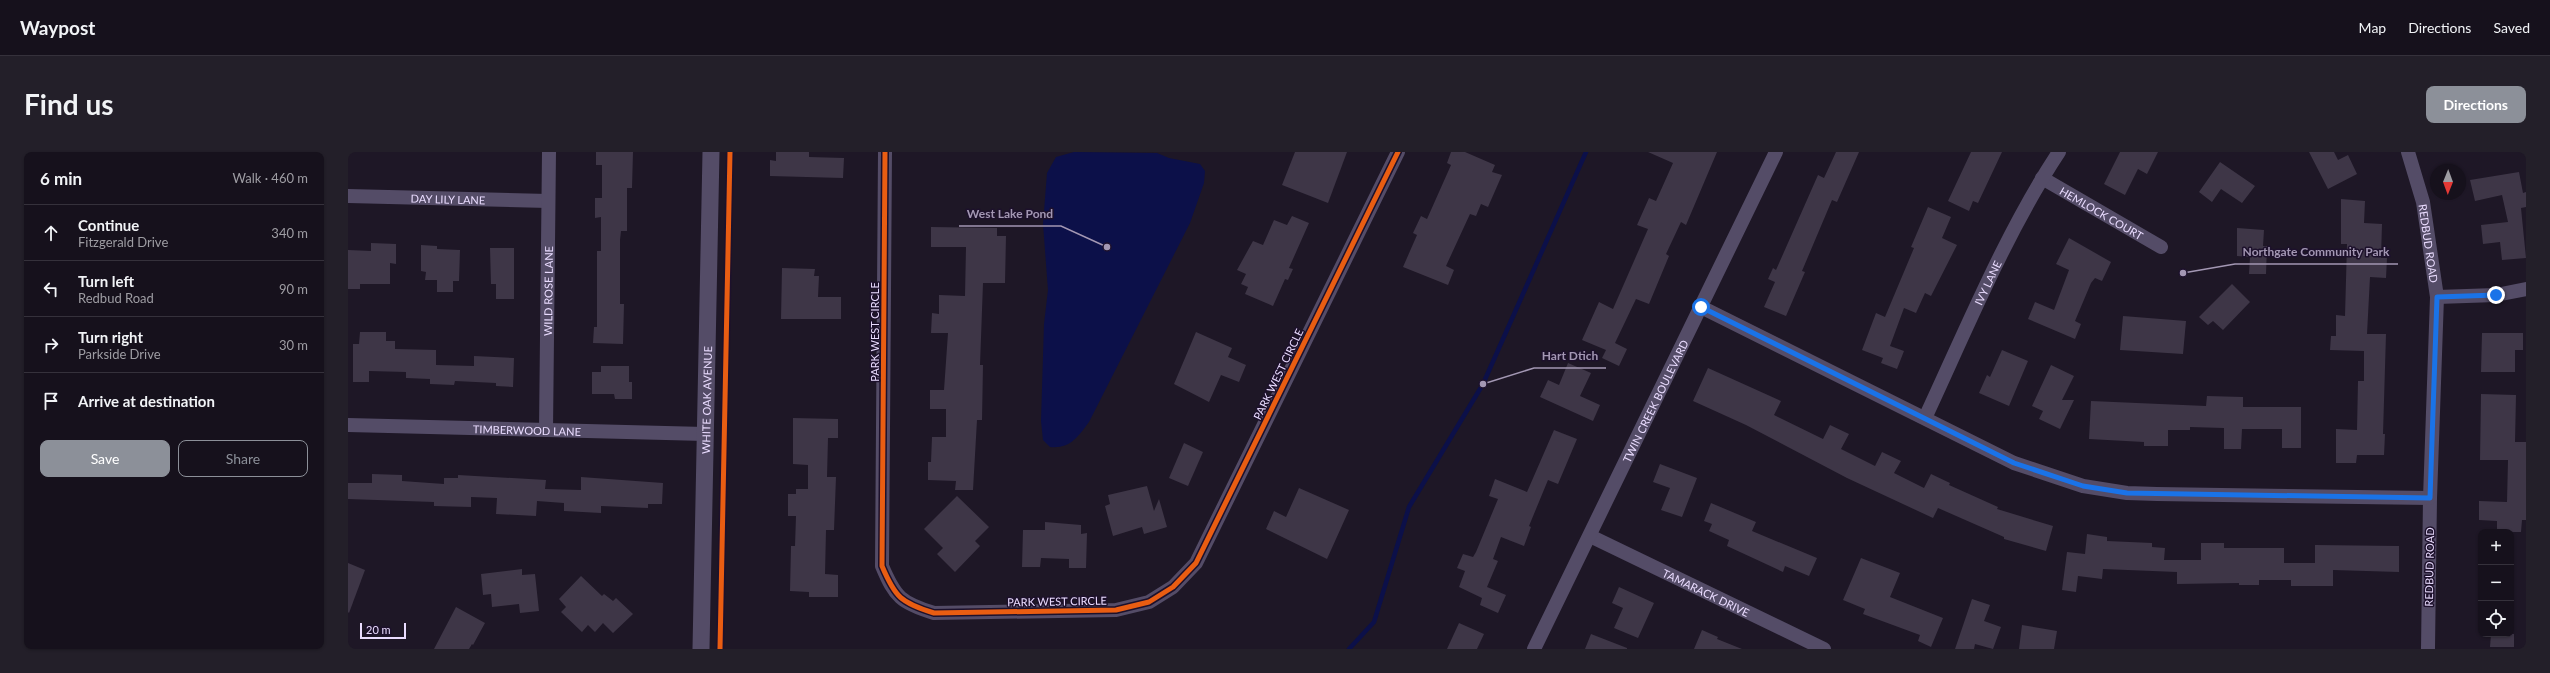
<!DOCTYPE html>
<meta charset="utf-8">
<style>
:root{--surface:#16111c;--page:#231f29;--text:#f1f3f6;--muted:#9e9da3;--line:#35313b;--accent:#8c9099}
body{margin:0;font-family:Lato,sans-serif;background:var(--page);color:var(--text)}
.controls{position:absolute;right:12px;bottom:12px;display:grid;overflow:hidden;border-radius:8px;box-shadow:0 1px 3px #0004}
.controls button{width:36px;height:36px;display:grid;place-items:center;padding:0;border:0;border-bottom:1px solid var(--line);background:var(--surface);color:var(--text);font:20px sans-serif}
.compass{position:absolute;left:2082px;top:12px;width:36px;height:36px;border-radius:50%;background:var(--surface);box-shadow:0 1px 3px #0004;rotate:181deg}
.scale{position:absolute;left:12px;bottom:10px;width:46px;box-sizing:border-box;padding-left:4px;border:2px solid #eadcff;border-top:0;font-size:11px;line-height:14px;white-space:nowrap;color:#eadcff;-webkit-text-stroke:3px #1d112c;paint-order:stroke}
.stop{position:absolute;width:12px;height:12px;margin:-9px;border:3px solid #1a73e8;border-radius:50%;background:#fff}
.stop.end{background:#1a73e8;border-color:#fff;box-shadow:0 1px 4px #0008}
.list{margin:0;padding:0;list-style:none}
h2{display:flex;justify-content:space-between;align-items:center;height:52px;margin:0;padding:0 16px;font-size:17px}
h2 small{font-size:13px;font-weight:400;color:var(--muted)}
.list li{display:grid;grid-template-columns:26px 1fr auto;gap:12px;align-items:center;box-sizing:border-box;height:56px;padding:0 16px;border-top:1px solid var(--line)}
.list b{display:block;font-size:15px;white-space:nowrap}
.list p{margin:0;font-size:13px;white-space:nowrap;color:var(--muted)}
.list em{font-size:13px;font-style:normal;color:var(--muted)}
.actions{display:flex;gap:8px;padding:12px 16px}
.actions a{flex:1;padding:9px 0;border:1px solid var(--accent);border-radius:8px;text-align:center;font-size:14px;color:var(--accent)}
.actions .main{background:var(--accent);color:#fff}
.icon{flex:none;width:22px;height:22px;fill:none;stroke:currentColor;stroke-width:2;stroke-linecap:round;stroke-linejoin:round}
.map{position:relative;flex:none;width:2178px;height:497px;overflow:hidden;border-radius:8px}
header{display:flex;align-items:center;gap:24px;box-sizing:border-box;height:56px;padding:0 20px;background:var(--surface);border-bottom:1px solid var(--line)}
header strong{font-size:19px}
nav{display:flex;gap:22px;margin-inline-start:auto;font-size:14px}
.intro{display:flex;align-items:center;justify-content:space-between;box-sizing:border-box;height:96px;padding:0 24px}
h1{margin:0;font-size:28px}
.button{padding:10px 18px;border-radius:8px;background:var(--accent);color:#fff;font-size:14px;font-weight:700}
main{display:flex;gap:24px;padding:0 24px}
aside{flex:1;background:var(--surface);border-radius:8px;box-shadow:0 1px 3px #0004}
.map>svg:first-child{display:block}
</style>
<header>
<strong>Waypost</strong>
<nav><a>Map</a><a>Directions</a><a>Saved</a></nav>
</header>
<div class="intro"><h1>Find us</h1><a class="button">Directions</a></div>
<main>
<aside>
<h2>6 min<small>Walk · 460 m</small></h2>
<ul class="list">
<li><svg class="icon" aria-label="ahead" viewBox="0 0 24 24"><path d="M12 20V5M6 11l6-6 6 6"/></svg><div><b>Continue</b><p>Fitzgerald Drive</p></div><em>340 m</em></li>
<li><svg class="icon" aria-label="left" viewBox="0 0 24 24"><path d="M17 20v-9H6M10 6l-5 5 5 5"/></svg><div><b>Turn left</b><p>Redbud Road</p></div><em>90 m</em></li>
<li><svg class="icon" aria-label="right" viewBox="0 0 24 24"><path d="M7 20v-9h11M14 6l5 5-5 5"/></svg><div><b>Turn right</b><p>Parkside Drive</p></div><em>30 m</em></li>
<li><svg class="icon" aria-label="arrive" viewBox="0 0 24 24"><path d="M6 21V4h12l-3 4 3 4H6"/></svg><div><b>Arrive at destination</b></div></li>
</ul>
<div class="actions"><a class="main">Save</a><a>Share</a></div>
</aside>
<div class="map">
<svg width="2178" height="497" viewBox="0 0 2178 497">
<rect width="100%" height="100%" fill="#1e1726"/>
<path fill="#0c1049" d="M726,0L809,1L821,6L852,12L857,19L856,31L842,71L741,270C730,285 722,297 702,295L695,288L693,269L696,172L700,138L695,72L699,21L708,5Z"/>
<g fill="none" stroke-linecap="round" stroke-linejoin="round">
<polyline stroke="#0c1049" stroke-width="4.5" points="1001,497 1026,470 1061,355 1135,232 1238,0"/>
</g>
<g fill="#3e3647">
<polygon points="248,0 285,0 284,36 279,36 279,79 273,79 272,88 272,152 276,152 275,192 245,191 246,175 249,175 249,99 253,99 253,65 247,66 247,46 254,46 254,13 248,13"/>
<polygon points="428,0 461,0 461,5 496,6 495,26 422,24 422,8 428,9"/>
<polygon points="947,0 999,0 980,51 934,33"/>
<polygon points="1103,0 1117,0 1147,13 1144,20 1154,23 1140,55 1133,52 1128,64 1122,62 1098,114 1106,118 1100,133 1055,115 1069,83 1065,81 1073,64 1079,67 1103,13 1099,11"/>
<polygon points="1300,0 1369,0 1338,73 1333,70 1318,102 1321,104 1301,152 1288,147 1267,191 1279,197 1271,214 1254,206 1258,198 1234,188 1251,150 1265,157 1300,77 1289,73 1301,46 1308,49 1325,11"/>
<polygon points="1488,0 1511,0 1489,50 1484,48 1454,119 1457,120 1438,164 1416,155 1427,130 1420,127 1425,116 1428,118 1470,23 1476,26"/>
<polygon points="1623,0 1654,0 1630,51 1625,49 1621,59 1600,49"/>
<polygon points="1772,0 1810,0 1799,22 1790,17 1777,43 1756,32"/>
<polygon points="1961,0 1986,0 1990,8 2000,3 2009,22 1980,37"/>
<polygon points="1872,10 1907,34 1894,51 1873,37 1864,50 1851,40"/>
<polygon points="2171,20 2175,41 2178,40 2178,55 2173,56 2178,106 2154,108 2152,90 2135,92 2133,73 2160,70 2154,43 2127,49 2122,28"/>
<polygon points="1993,47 2017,49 2016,71 2034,72 2033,106 2039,106 2038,126 2022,125 2019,182 2038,182 2035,282 2037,282 2036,303 2009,303 2008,311 1988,311 1988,277 2009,278 2010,229 2016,229 2016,199 1982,198 1983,184 1988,184 1988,163 1997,164 1999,92 1993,92"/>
<polygon points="1580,55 1603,65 1594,86 1609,93 1583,144 1577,141 1568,161 1556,156 1542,194 1556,199 1549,217 1533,211 1535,206 1514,198 1528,161 1537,165 1566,96 1563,95"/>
<polygon points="944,64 961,71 941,116 945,117 940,128 937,127 925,154 897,142 900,135 893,132 898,122 889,118 905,89 915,93 926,68 939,73"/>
<polygon points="583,75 649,76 649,84 658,84 657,131 635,131 632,213 635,213 634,268 629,268 625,338 607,338 608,329 580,328 580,310 583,310 584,285 598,285 598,257 582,257 582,238 596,238 600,181 583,181 584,161 591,162 591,143 617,144 618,95 583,95"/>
<polygon points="1889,76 1916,78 1915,94 1919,94 1918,122 1901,122 1902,105 1889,104"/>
<polygon points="1721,86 1763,110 1754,129 1747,126 1743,131 1727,169 1733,172 1727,187 1680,167 1687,150 1706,158 1721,118 1708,112"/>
<polygon points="23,91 48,92 48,112 42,111 42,132 12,132 12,137 0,137 0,98 23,99"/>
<polygon points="73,93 89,94 89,97 112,98 111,129 105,129 105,140 89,140 89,128 77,128 78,120 73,119"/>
<polygon points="142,96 166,96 166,147 148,147 148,132 143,132"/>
<polygon points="434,116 467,117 466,124 471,124 470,145 493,145 493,167 433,167"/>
<polygon points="1884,132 1902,150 1875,178 1865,169 1860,173 1851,165"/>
<polygon points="1775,164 1838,169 1835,202 1772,198"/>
<polygon points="12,180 38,180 38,189 47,189 47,197 88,198 88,213 126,214 126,204 166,206 165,235 148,234 148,231 107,229 106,233 82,232 82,227 58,226 58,220 21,219 21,230 5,230 5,192 11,192"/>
<polygon points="848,180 884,196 880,205 898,213 891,230 873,223 861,250 826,232"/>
<polygon points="2134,181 2175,181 2175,198 2167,198 2167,220 2133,220"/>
<polygon points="1654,198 1680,209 1661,254 1631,241 1639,223 1642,225"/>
<polygon points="1220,211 1243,221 1232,244 1252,253 1245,269 1192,245 1200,228 1211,233"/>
<polygon points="1703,213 1726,224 1714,248 1726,248 1712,277 1691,267 1695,259 1684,254"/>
<polygon points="253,214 281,214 281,230 284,230 284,247 267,247 266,242 244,242 244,220 253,220"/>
<polygon points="1360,216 1433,249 1426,263 1475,287 1482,273 1501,282 1493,297 1527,314 1534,300 1553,309 1546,321 1576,336 1583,322 1602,331 1601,333 1650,355 1649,357 1705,374 1698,399 1656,387 1656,385 1590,356 1585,366 1499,326 1398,273 1345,249"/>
<polygon points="2133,242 2168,243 2167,290 2178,290 2178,368 2174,368 2173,380 2149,380 2149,369 2131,368 2131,349 2159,350 2160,308 2132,308"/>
<polygon points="1859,244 1895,245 1895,255 1953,255 1953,296 1934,296 1934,277 1894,277 1893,297 1876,297 1876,276 1842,275 1842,278 1820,278 1820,294 1796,294 1796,290 1741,287 1743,249 1858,254"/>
<polygon points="445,266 490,267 490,286 480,286 479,325 488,325 486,378 478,378 477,422 490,423 490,445 461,445 461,440 442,439 443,394 447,394 448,364 440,364 440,342 448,342 448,337 460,337 460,313 445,312"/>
<polygon points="1206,278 1229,287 1210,332 1200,328 1181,374 1183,375 1176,394 1153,385 1145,407 1150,409 1139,435 1158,443 1150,461 1132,453 1134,446 1111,435 1117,419 1109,416 1115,402 1125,405 1128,400 1150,347 1141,344 1147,327 1179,340"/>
<polygon points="836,291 855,300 840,334 821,326"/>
<polygon points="1312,312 1349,326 1334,365 1313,358 1322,336 1305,330"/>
<polygon points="24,322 54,323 54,329 96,332 96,326 110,326 110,323 198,328 197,337 233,338 233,325 315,331 314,352 300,352 300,356 253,354 253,361 216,359 216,351 189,349 188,364 148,362 149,346 123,345 123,355 86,354 86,350 0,347 0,331 24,331"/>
<polygon points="799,334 806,359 811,347 819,375 796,382 794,375 765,384 757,354 762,352 760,343"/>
<polygon points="951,336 1001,358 979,407 918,377 926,359 938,365"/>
<polygon points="609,344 641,375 627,389 632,394 607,420 589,402 595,396 576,377"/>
<polygon points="1363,351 1408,370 1404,379 1469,406 1461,424 1437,414 1435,420 1379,394 1381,388 1361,379 1364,372 1356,369"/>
<polygon points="697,370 733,373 733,382 739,381 738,416 721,416 721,407 693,406 692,415 674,415 675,378 697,378"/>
<polygon points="1739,382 1759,385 1759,389 1804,391 1804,395 1817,396 1816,408 1853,408 1853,391 1876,391 1876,396 1936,396 1936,411 1967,411 1967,393 2051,394 2051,420 1985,418 1985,434 1943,434 1943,428 1911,428 1911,433 1891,433 1891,431 1829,432 1829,420 1755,417 1754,427 1730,424 1728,440 1714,438 1719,400 1737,402"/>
<polygon points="1513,406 1552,421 1542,445 1595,466 1583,495 1570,489 1572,483 1515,462 1517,457 1495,448"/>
<polygon points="0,411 17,418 1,461 0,460"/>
<polygon points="174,417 174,423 187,422 191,459 172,461 171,452 144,455 143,442 135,443 133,422"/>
<polygon points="233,424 254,444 256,442 265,449 268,446 285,462 265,481 255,471 247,480 240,473 234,480 213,460 218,455 211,447"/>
<polygon points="1271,435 1306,451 1290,486 1266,476 1275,456 1264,451"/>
<polygon points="1624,447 1642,453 1636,469 1653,475 1645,497 1627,492 1626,497 1607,497"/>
<polygon points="108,455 137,471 125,493 124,492 121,497 86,497"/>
<polygon points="1111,471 1136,482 1129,497 1099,497"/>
<polygon points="1674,473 1709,479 1706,497 1671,497"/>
<polygon points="1354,478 1370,485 1369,487 1394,497 1346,497"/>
<polygon points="1243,482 1279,496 1279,497 1237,497"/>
<polygon points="2143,482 2166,482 2166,495 2142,495"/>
</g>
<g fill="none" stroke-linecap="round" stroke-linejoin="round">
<g stroke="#544c67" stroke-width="14">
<path d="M537,0L534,414C547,445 553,451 586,461L768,458L801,450L825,435L848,411L1050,0"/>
<path id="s1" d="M2060,0L2075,50L2089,145L2082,346L2080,497"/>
<path id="s2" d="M1694,26L1813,95"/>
<path id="s3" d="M0,44L200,49"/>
<polyline points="2089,145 2148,143 2178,137"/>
<polyline points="1353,155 1666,311 1735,334 1779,341 1809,342 2082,346"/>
<path id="s4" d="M1577,266C1618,178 1658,80 1711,0"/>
<path id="s5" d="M0,273L357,282"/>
<path id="s6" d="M198,278L201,0"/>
<path id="s7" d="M1242,384L1476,497"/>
<path id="s8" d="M1186,497L1428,0"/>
</g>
<path stroke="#544c67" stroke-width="17" id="s9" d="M353,497L363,0"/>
<defs>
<g id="cycleway">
<path d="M537,0L534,414C547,445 553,451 586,461L768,458L801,450L825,435L848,411L1050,0"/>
<polyline points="372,497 382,0"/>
</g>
</defs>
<use href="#cycleway" stroke="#1d112c" stroke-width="8"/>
<use href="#cycleway" stroke="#e95d12" stroke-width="5"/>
</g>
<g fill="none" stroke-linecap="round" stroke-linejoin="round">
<polyline stroke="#1a73e8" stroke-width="5" points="1353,155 1666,311 1735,334 1779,341 2082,346 2089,145 2148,143"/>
</g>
<g text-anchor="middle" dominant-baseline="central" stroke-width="3" stroke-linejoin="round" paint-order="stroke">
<g font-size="11" fill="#eadcff" stroke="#1d112c">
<text stroke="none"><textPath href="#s3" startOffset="100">DAY LILY LANE</textPath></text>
<text stroke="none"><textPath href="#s2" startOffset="69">HEMLOCK COURT</textPath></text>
<text stroke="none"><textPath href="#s1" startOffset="94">REDBUD ROAD</textPath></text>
<text stroke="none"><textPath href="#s4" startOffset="149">IVY LANE</textPath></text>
<text stroke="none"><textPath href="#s6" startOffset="139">WILD ROSE LANE</textPath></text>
<text transform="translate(526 180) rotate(-90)">PARK WEST CIRCLE</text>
<text transform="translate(930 222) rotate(-64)">PARK WEST CIRCLE</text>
<text stroke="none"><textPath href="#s9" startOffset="249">WHITE OAK AVENUE</textPath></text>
<text stroke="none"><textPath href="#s8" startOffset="276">TWIN CREEK BOULEVARD</textPath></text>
<text stroke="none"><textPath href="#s5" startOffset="179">TIMBERWOOD LANE</textPath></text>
<text transform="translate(2081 415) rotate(-89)">REDBUD ROAD</text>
<text stroke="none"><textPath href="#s7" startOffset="129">TAMARACK DRIVE</textPath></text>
<text transform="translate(709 449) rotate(-1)">PARK WEST CIRCLE</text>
</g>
</g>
<path fill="none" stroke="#a397b3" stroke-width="1.5" d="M759 95L713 74H611M1835 121L1887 112H2050M1135 232L1186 216H1258"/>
<g fill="#a397b3" stroke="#1d112c" stroke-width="1.5">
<circle cx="759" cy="95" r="4"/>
<circle cx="1835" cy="121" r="4"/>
<circle cx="1135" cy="232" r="4"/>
</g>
<g font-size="12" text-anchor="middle" font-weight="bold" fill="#a397b3" stroke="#1d112c" stroke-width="3" stroke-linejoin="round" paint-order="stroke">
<text x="662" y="66">West Lake Pond</text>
<text x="1968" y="104">Northgate Community Park</text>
<text x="1222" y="208">Hart Dtich</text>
</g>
</svg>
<div class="controls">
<button>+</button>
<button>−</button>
<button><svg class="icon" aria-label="locate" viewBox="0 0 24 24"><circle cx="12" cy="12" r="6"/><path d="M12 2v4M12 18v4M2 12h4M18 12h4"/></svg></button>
</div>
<svg class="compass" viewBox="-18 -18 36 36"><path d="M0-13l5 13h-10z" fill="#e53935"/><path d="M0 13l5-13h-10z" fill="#9e9da3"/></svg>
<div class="scale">20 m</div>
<div class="stop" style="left:1353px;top:155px"></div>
<div class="stop end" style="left:2148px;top:143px"></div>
</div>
</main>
